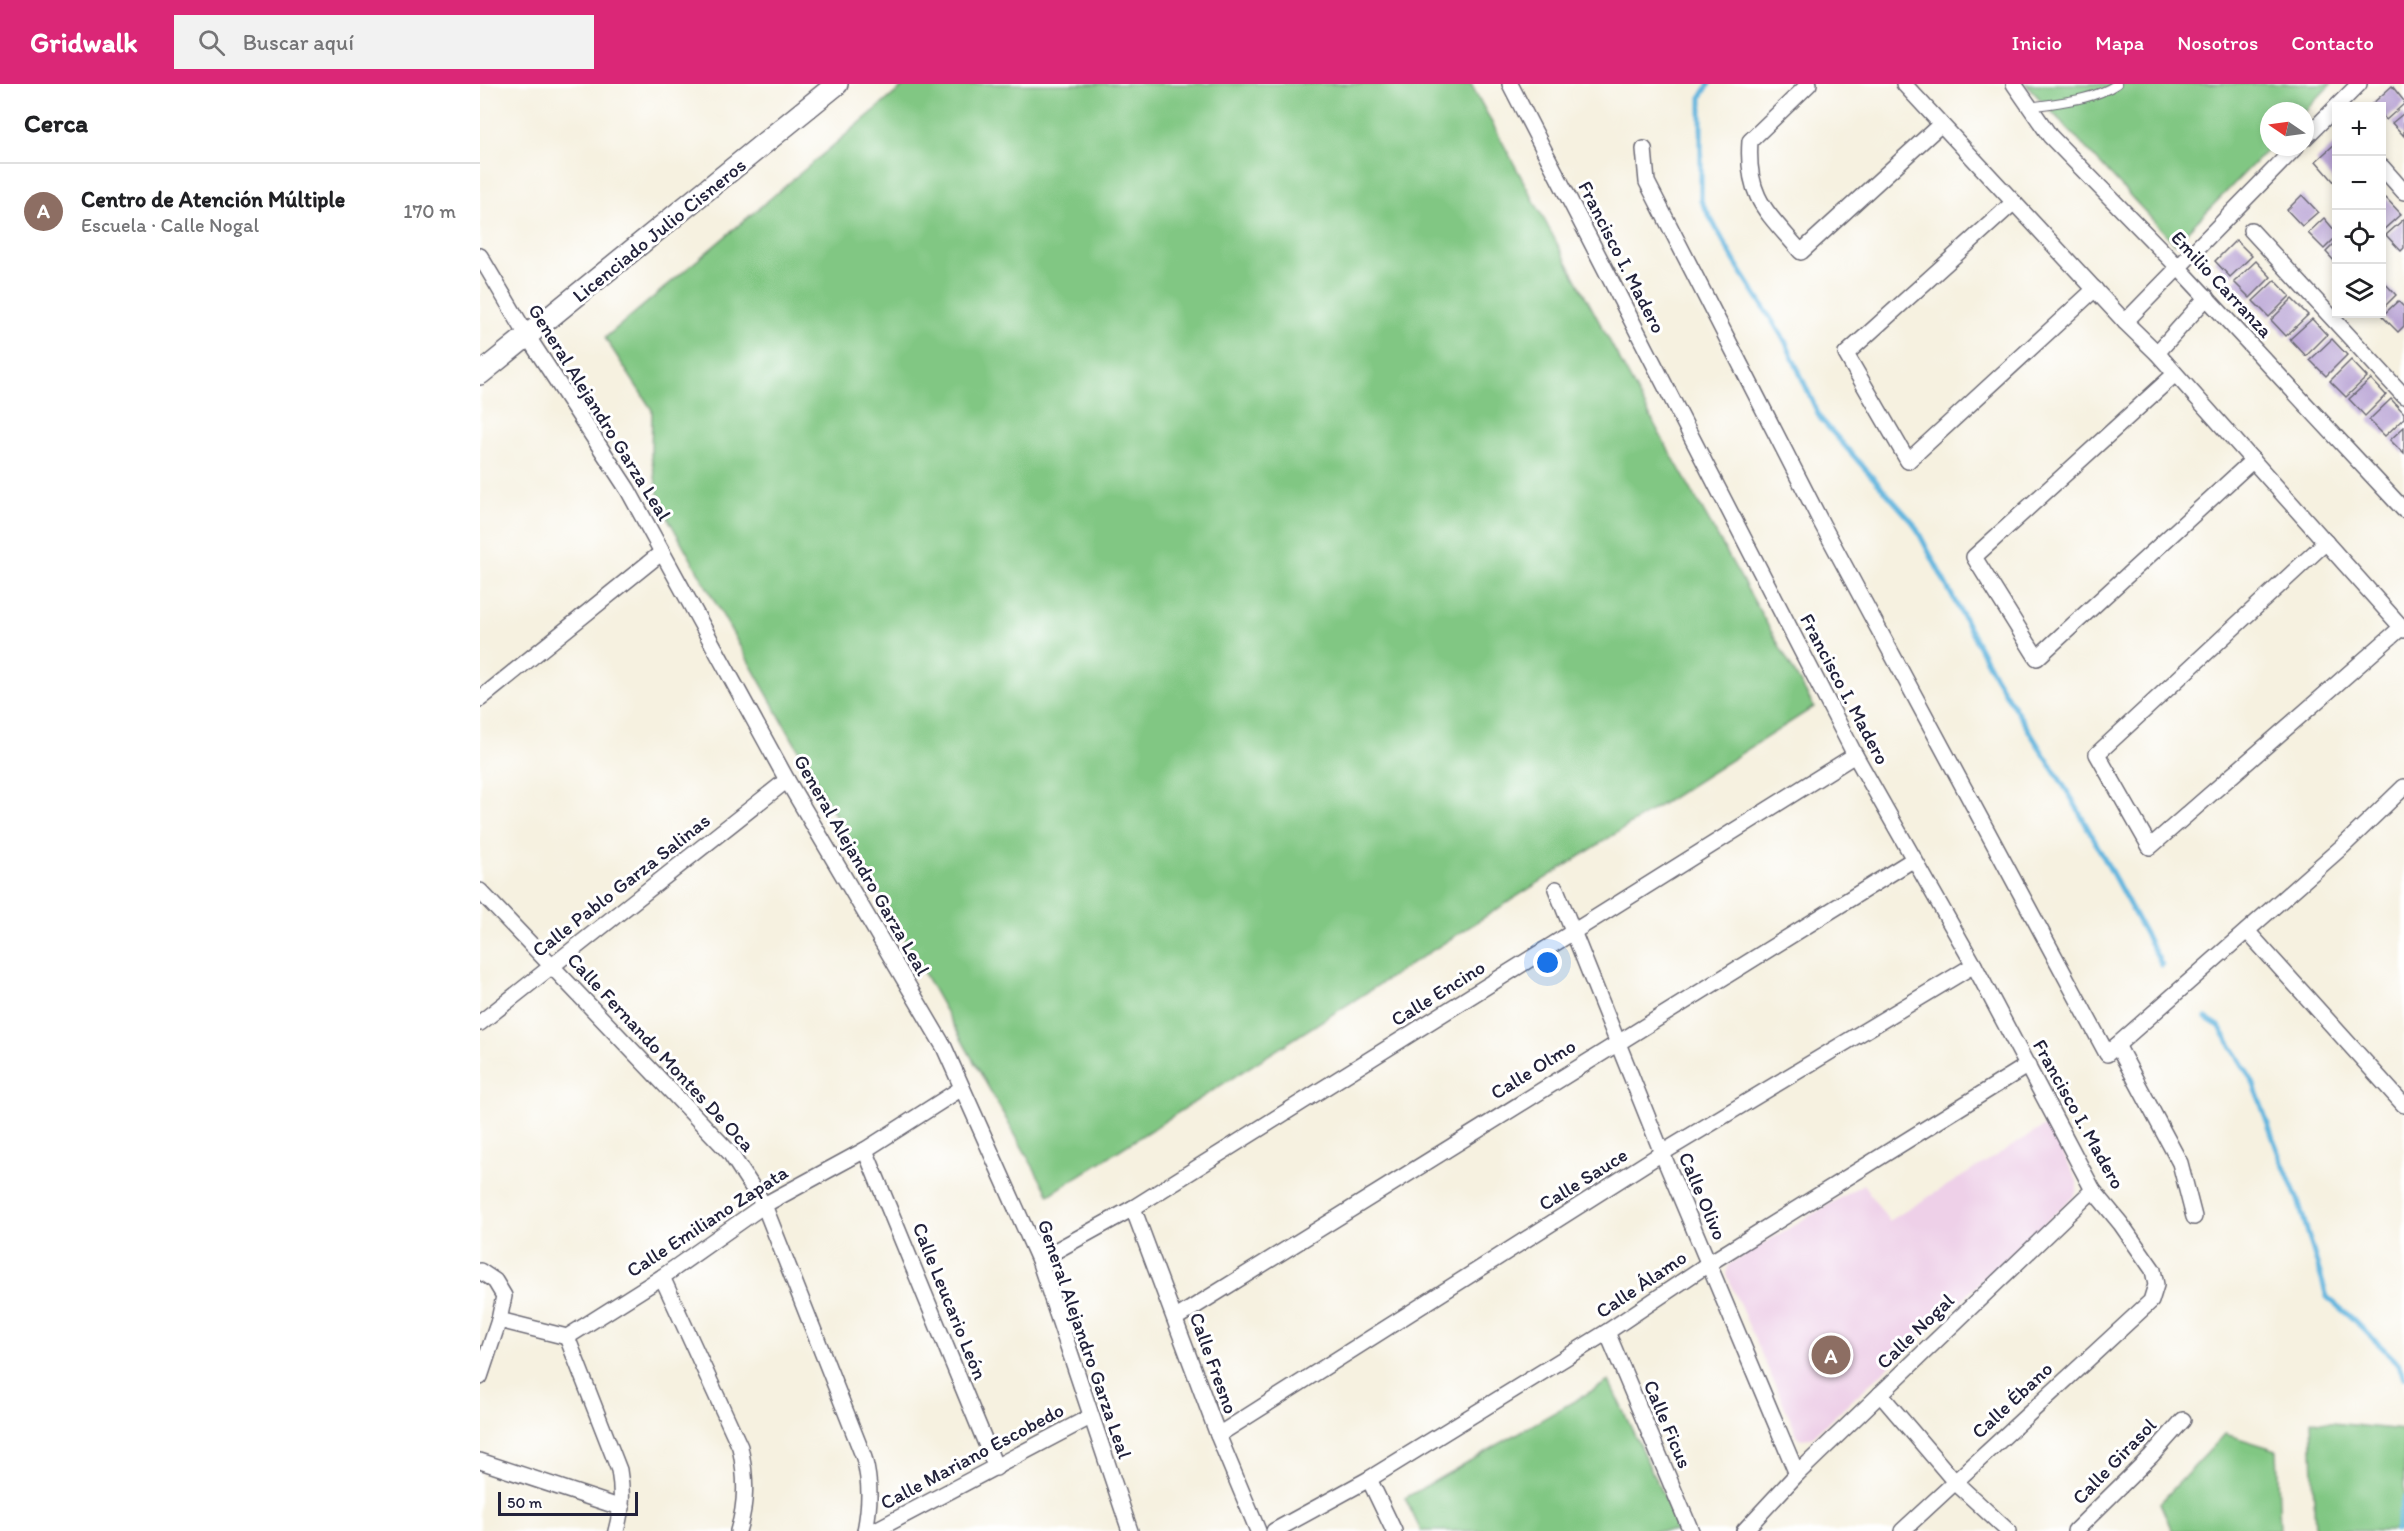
<!DOCTYPE html>
<html lang="es">
<meta charset="utf-8">
<style>
:root{--surface:#fff;--page:#f2f2f2;--text:#202124;--muted:#757577;--line:#e0e0e0;--accent:#db2777}
body{margin:0;font-family:Itim,sans-serif;background:var(--page);color:var(--text)}
.controls{position:absolute;right:18px;top:18px;display:grid;overflow:hidden;border-radius:0px;box-shadow:0 3px 9px #0003}
.controls button{width:54px;height:54px;display:grid;place-items:center;padding:0;border:0;border-bottom:2px solid var(--line);background:var(--surface);color:var(--text);font:30px sans-serif}
.compass{position:absolute;left:1780px;top:18px;width:54px;height:54px;border-radius:50%;background:var(--surface);box-shadow:0 3px 9px #0003;rotate:283deg}
.scale{position:absolute;left:18px;bottom:15px;width:140px;box-sizing:border-box;padding-left:6px;border:3px solid #22223b;border-top:0;font-size:16px;line-height:21px;white-space:nowrap;color:#22223b;-webkit-text-stroke:4px #fff;paint-order:stroke}
.you{position:absolute;left:1068px;top:879px;width:21px;height:21px;margin:-15px;border:4px solid #fff;border-radius:50%;background:#1a73e8;box-shadow:0 0 0 9px #1a73e833}
.badge{display:grid;place-items:center;width:39px;height:39px;border-radius:50%;background:var(--accent);color:#fff;font-size:20px;font-weight:700}
.pin{position:absolute;translate:-50% -50%;border:3px solid #fff;box-shadow:0 2px 6px #0006}
.list{margin:0;padding:0;list-style:none}
h2{display:flex;justify-content:space-between;align-items:center;height:78px;margin:0;padding:0 24px;font-size:26px}
h2 small{font-size:20px;font-weight:400;color:var(--muted)}
.list li{display:grid;grid-template-columns:39px 1fr auto;gap:18px;align-items:center;box-sizing:border-box;height:96px;padding:0 24px;border-top:2px solid var(--line)}
.list b{display:block;font-size:22px;white-space:nowrap}
.list p{margin:0;font-size:20px;white-space:nowrap;color:var(--muted)}
.list em{font-size:20px;font-style:normal;color:var(--muted)}
.icon{flex:none;width:33px;height:33px;fill:none;stroke:currentColor;stroke-width:2;stroke-linecap:round;stroke-linejoin:round}
.map{position:relative;flex:none;width:1924px;height:1447px;overflow:hidden}
header{display:flex;align-items:center;gap:36px;box-sizing:border-box;height:84px;padding:0 30px;background:var(--accent);color:#fff}
header strong{font-size:28px}
nav{display:flex;gap:33px;margin-inline-start:auto;font-size:21px}
.search{width:420px;height:54px;background:var(--page);display:flex;align-items:center;gap:15px;box-sizing:border-box;padding:0 21px;border-radius:0px;color:var(--muted);font-size:22px}
main{display:flex}
aside{flex:1;background:var(--surface)}
.map>svg:first-child{display:block}
</style>
<header>
<strong>Gridwalk</strong>
<div class="search"><svg class="icon" aria-label="search" viewBox="0 0 24 24"><circle cx="10" cy="10" r="6"/><path d="M15 15l6 6"/></svg>Buscar aquí</div>
<nav><a>Inicio</a><a>Mapa</a><a>Nosotros</a><a>Contacto</a></nav>
</header>
<main>
<aside>
<h2>Cerca<small></small></h2>
<ul class="list">
<li><span class="badge" style="background:#8d6e63">A</span><div><b>Centro de Atención Múltiple</b><p>Escuela · Calle Nogal</p></div><em>170 m</em></li>
</ul>
</aside>
<div class="map">
<svg width="1924" height="1447" viewBox="0 0 1924 1447">
<rect width="100%" height="100%" fill="#fff"/>
<filter id="ink" filterUnits="userSpaceOnUse"><feTurbulence type="fractalNoise" baseFrequency=".0167" numOctaves="2"/><feDisplacementMap in="SourceGraphic" scale="12" xChannelSelector="R" yChannelSelector="G"/><feConvolveMatrix kernelMatrix="1 2 1 2 8 2 1 2 1" color-interpolation-filters="sRGB"/></filter>
<filter id="wash" filterUnits="userSpaceOnUse"><feTurbulence type="fractalNoise" baseFrequency=".008" numOctaves="4" result="noise"/><feDisplacementMap in="SourceGraphic" scale="24" xChannelSelector="R" yChannelSelector="G"/><feGaussianBlur stdDeviation="1.35" result="paint"/><feColorMatrix in="noise" values="0 0 0 0 0 0 0 0 0 0 0 0 0 0 0 0 0 1.4 0 .05"/><feComposite in="paint" operator="in"/></filter>
<g filter="url(#wash)">
<rect width="100%" height="100%" fill="#f6f1e0"/>
<polygon fill="#eed0e8" points="1568,1040 1597,1097 1597,1106 1594,1112 1331,1354 1319,1355 1246,1190 1249,1180 1383,1100 1409,1137"/>
<g fill="#81c783" stroke="#52745f" stroke-width="1.5">
<polygon points="426,0 991,0 1183,356 1334,623 569,1111 180,420 171,372 172,326 125,254"/>
<polygon points="1546,0 1851,0 1825,27 1789,27 1790,63 1695,160"/>
<polygon points="1129,1297 1200,1447 941,1447 925,1414"/>
<polygon points="1831,1337 1924,1346 1924,1447 1835,1447"/>
<polygon points="1745,1350 1797,1366 1800,1447 1692,1447 1680,1419"/>
</g>
<g fill="none" stroke-linecap="round" stroke-linejoin="round">
<g stroke="#62b5de" stroke-width="5">
<polyline points="1229,0 1221,13 1221,117 1255,178 1305,257 1340,334 1434,440 1515,593 1592,715 1682,881"/>
<polyline points="1726,934 1739,942 1773,998 1799,1071 1818,1116 1847,1213 1873,1235 1918,1279 1924,1293"/>
<polyline points="1916,1447 1924,1413"/>
</g>
</g>
<g id="blocks">
<g fill="#baa5d5">
<polygon points="1912,2 1924,17 1924,20 1906,36 1902,31 1902,22 1894,22 1892,20"/>
<polygon points="1924,29 1924,52 1912,39"/>
<polygon points="1856,59 1856,100 1836,77"/>
<polygon points="1822,111 1838,128 1822,142 1807,126"/>
<polygon points="1906,114 1921,130 1902,147 1902,118"/>
<polygon points="1844,134 1856,148 1856,153 1844,165 1828,149"/>
<polygon points="1924,135 1924,164 1921,167 1906,151"/>
<polygon points="1756,156 1772,172 1750,193 1735,177"/>
<polygon points="1856,158 1856,179 1846,168"/>
<polygon points="1776,177 1791,193 1770,214 1754,198"/>
<polygon points="1795,196 1810,212 1789,233 1773,217"/>
<polygon points="1902,196 1916,211 1902,225"/>
<polygon points="1812,215 1828,231 1806,252 1791,236"/>
<polygon points="1918,217 1924,223 1924,242 1918,248 1902,232"/>
<polygon points="1832,235 1847,251 1826,272 1810,255"/>
<polygon points="1852,255 1867,271 1846,292 1830,276"/>
<polygon points="1871,276 1887,293 1866,313 1850,297"/>
<polygon points="1891,295 1906,311 1885,332 1869,315"/>
<polygon points="1911,315 1924,329 1924,334 1905,352 1889,336"/>
<polygon points="1924,343 1924,370 1910,356"/>
</g>
</g>
</g>
<g filter="url(#ink)">
<use href="#blocks" fill-opacity="0" stroke="#6c6a75" stroke-width="1.5"/>
<g fill="none" stroke-linecap="round" stroke-linejoin="round">
<defs>
<path id="lane" d="M1550,23C1579,18 1611,17 1637,0"/>
<g id="street">
<polyline points="1030,0 1375,671 1494,881 1613,1106 1641,1140 1673,1186 1676,1201 1671,1217 1422,1447"/>
<path d="M1329,0L1270,57C1266,114 1287,128 1321,168L1461,40"/>
<polyline points="1424,0 1645,238 1677,269 1924,546"/>
<polyline points="1534,0 1570,52 1697,182 1924,426"/>
<polyline points="1825,54 1879,0"/>
<polyline points="1164,65 1167,98 1342,440 1627,970 1863,762 1924,703"/>
<polyline points="1902,83 1924,108"/>
<polyline points="1534,118 1366,270 1428,377 1615,205"/>
<polyline points="1771,146 1924,312"/>
<polyline points="0,172 48,253 148,406 307,696 464,963 559,1176 650,1447"/>
<polyline points="1645,238 1816,63"/>
<polyline points="1677,269 1727,213"/>
<polyline points="1695,290 1494,473 1557,574 1773,376"/>
<polyline points="1846,458 1617,670 1670,763 1922,543"/>
<polyline points="0,615 181,469"/>
<polyline points="1076,805 1182,1069 1317,1390"/>
<path d="M0,807L250,1069L284,1121L384,1374C391,1400 390,1421 385,1447"/>
<polyline points="1767,847 1924,1021"/>
<polyline points="0,939 307,696"/>
<polyline points="1637,961 1700,1079 1714,1133"/>
<polyline points="385,1066 516,1384"/>
<polyline points="653,1124 738,1351 778,1447"/>
<polyline points="559,1176 653,1124 1375,671"/>
<polyline points="0,1187 15,1197 24,1212 19,1236 0,1293"/>
<path d="M182,1193L260,1363C266,1392 267,1418 258,1447"/>
<polyline points="696,1234 1434,775"/>
<polyline points="19,1236 87,1253 182,1193 284,1121 385,1066 482,1004"/>
<polyline points="1127,1248 1211,1447"/>
<path d="M87,1253L139,1386C143,1409 142,1425 136,1447"/>
<polyline points="1400,1310 1475,1398 1528,1447"/>
<polyline points="738,1351 1182,1069 1494,881"/>
<polyline points="0,1377 142,1424"/>
<polyline points="889,1395 914,1447"/>
<polyline points="394,1447 610,1333"/>
<polyline points="794,1447 889,1395 1127,1248 1228,1180 1548,981"/>
<polyline points="1264,1447 1317,1390 1613,1106"/>
<polyline points="1595,1447 1671,1372 1703,1336"/>
</g>
<polyline id="secondary" points="0,290 357,0"/>
</defs>
<use href="#lane" stroke="#6c6a75" stroke-width="10"/>
<use href="#street" stroke="#6c6a75" stroke-width="18"/>
<use href="#secondary" stroke="#6c6a75" stroke-width="24"/>
<use href="#lane" stroke="#fff" stroke-width="8"/>
<use href="#street" stroke="#fff" stroke-width="15"/>
<use href="#secondary" stroke="#fff" stroke-width="21"/>
</g>
</g>
<g text-anchor="middle" dominant-baseline="central" stroke-width="6" stroke-linejoin="round" paint-order="stroke">
<g font-size="20" fill="#22223b" stroke="#fff">
<text transform="translate(179 146) rotate(-39)">Licenciado Julio Cisneros</text>
<text transform="translate(1142 173) rotate(63)">Francisco I. Madero</text>
<text transform="translate(1742 200) rotate(47)">Emilio Carranza</text>
<text transform="translate(120 328) rotate(58)">General Alejandro Garza Leal</text>
<text transform="translate(1365 605) rotate(62)">Francisco I. Madero</text>
<text transform="translate(382 781) rotate(60)">General Alejandro Garza Leal</text>
<text transform="translate(141 801) rotate(-38)">Calle Pablo Garza Salinas</text>
<text transform="translate(958 909) rotate(-32)">Calle Encino</text>
<text transform="translate(181 968) rotate(47)">Calle Fernando Montes De Oca</text>
<text transform="translate(1053 985) rotate(-32)">Calle Olmo</text>
<text transform="translate(1599 1030) rotate(61)">Francisco I. Madero</text>
<text transform="translate(1103 1095) rotate(-32)">Calle Sauce</text>
<text transform="translate(1223 1112) rotate(67)">Calle Olivo</text>
<text transform="translate(227 1137) rotate(-33)">Calle Emiliano Zapata</text>
<text transform="translate(1161 1200) rotate(-34)">Calle Álamo</text>
<text transform="translate(470 1217) rotate(68)">Calle Leucario León</text>
<text transform="translate(1435 1247) rotate(-44)">Calle Nogal</text>
<text transform="translate(605 1255) rotate(71)">General Alejandro Garza Leal</text>
<text transform="translate(734 1279) rotate(70)">Calle Fresno</text>
<text transform="translate(1532 1316) rotate(-43)">Calle Ébano</text>
<text transform="translate(1188 1340) rotate(67)">Calle Ficus</text>
<text transform="translate(492 1372) rotate(-28)">Calle Mariano Escobedo</text>
<text transform="translate(1634 1377) rotate(-46)">Calle Girasol</text>
</g>
</g>
</svg>
<div class="controls">
<button>+</button>
<button>−</button>
<button><svg class="icon" aria-label="locate" viewBox="0 0 24 24"><circle cx="12" cy="12" r="6"/><path d="M12 2v4M12 18v4M2 12h4M18 12h4"/></svg></button>
<button><svg class="icon" aria-label="layers" viewBox="0 0 24 24"><path d="M12 4l9 5-9 5-9-5zM3 14l9 5 9-5"/></svg></button>
</div>
<svg class="compass" viewBox="-18 -18 36 36"><path d="M0-13l5 13h-10z" fill="#e53935"/><path d="M0 13l5-13h-10z" fill="#757577"/></svg>
<div class="scale">50 m</div>
<div class="you"></div>
<div class="pin badge" style="left:1351px;top:1271px;background:#8d6e63">A</div>
</div>
</main>
